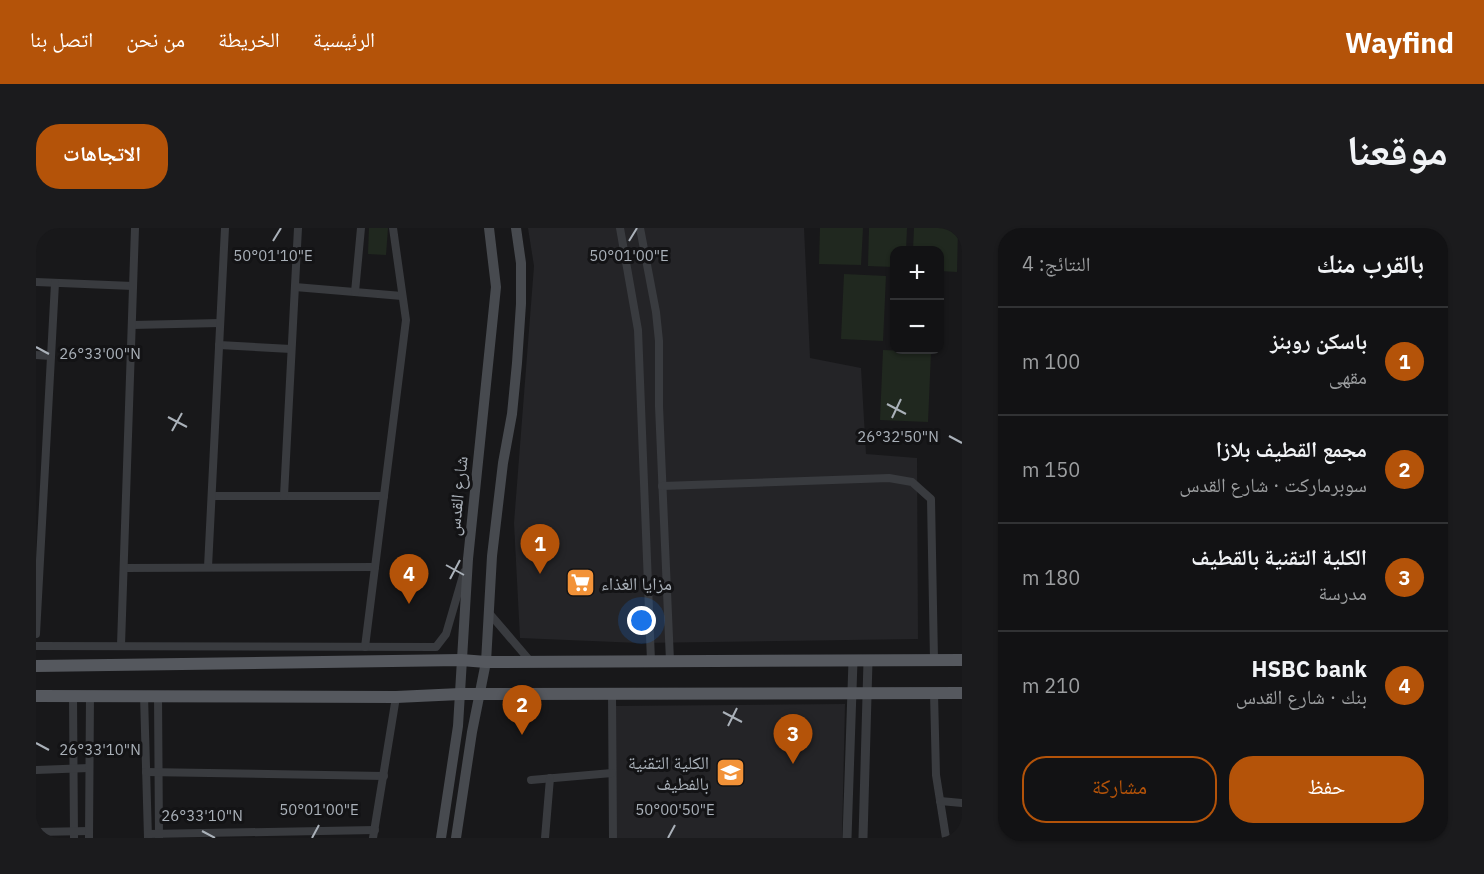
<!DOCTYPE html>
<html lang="ar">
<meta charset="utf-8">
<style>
:root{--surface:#121214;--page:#1b1b1d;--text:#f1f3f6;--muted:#9c9ea0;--line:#313234;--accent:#b45309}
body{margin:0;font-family:"IBM Plex Sans","Noto Naskh Arabic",sans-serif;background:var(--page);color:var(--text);direction:rtl}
.controls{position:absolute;right:18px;top:18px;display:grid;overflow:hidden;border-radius:12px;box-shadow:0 2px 4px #0004}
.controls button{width:54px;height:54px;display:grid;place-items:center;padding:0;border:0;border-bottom:2px solid var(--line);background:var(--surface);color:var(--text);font:30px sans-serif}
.you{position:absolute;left:606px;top:393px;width:21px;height:21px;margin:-15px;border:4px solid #fff;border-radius:50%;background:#1a73e8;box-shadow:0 0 0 9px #1a73e833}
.badge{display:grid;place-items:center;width:39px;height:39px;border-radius:50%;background:var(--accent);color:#fff;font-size:20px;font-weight:700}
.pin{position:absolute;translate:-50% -50px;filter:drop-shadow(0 2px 3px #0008)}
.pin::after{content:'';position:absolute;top:32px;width:21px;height:18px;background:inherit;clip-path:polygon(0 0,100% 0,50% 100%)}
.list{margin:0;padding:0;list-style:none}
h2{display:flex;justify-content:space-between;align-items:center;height:78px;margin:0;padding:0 24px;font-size:26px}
h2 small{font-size:20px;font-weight:400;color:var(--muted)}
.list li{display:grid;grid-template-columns:39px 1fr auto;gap:18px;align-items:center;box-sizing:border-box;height:108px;padding:0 24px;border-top:2px solid var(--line)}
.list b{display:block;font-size:22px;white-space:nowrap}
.list p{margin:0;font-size:20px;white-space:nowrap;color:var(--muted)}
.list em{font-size:20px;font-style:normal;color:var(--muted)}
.actions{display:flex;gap:12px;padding:18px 24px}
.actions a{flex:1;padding:14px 0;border:2px solid var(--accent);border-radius:24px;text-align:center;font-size:21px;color:var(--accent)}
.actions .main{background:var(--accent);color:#fff}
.map{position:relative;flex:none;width:926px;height:610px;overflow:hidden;direction:ltr;border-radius:24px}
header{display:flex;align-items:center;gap:36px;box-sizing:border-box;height:84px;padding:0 30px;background:var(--accent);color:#fff}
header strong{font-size:28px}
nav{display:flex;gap:33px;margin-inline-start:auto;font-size:21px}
.intro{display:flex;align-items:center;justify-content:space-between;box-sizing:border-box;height:144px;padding:0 36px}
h1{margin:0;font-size:42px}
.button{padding:15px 27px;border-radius:24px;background:var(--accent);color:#fff;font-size:21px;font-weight:700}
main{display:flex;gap:36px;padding:0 36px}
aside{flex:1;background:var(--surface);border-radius:24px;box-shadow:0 2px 4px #0004}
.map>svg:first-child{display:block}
</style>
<header>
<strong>Wayfind</strong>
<nav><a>الرئيسية</a><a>الخريطة</a><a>من نحن</a><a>اتصل بنا</a></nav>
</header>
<div class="intro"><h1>موقعنا</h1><a class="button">الاتجاهات</a></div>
<main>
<aside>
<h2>بالقرب منك<small>النتائج: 4</small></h2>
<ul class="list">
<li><span class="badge">1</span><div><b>باسكن روبنز</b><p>مقهى</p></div><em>100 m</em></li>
<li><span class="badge">2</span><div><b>مجمع القطيف بلازا</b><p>سوبرماركت · شارع القدس</p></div><em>150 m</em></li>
<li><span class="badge">3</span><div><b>الكلية التقنية بالقطيف</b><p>مدرسة</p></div><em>180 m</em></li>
<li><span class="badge">4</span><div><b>HSBC bank</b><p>بنك · شارع القدس</p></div><em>210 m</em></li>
</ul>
<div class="actions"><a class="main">حفظ</a><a>مشاركة</a></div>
</aside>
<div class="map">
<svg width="926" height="610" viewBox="0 0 926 610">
<rect width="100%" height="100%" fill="#18181a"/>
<g fill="#242427">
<polygon points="492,0 768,0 774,130 825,140 830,226 881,230 882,411 603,415 484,410 478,295 498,38"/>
<polygon points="809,476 806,610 580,610 580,478"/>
</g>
<g fill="#20281f">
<polygon points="333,0 352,0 350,27 332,26"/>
<polygon points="784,0 827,0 825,37 783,36"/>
<polygon points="833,0 871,0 870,22 858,22 858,39 832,38"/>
<polygon points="878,0 922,0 921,44 904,43 904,22 877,22"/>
<polygon points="808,46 850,48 847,113 805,111"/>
<polygon points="847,122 895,124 892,194 844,192"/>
</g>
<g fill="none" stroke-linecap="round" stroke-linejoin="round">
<g stroke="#393b3f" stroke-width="8">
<polyline points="584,0 602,102 615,433"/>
<polyline points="604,0 620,84 623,113 623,178 634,433"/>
<polyline points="0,54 97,58"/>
<polyline points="259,59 366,68"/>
<polyline points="319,64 325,0"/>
<polyline points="96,97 184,95"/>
<polyline points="183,117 255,121"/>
<polyline points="0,127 15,128"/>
<polyline points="626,258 853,250 876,254 895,271 898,432"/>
<polyline points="176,268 348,268"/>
<polyline points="248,268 262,0"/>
<polyline points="172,339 189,0"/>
<polyline points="88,340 339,339"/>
<polyline points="453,385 495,434"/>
<polyline points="0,406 19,55"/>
<polyline points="85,417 99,0"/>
<polyline points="0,418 400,419 410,406 428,344"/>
<polyline points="329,419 370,92 357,0"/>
<polyline points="898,465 900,547 910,610"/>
<polyline points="576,466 577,610"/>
<polyline points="37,467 38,610"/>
<polyline points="108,467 112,610"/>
<polyline points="122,467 123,609"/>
<polyline points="0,542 53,540"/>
<polyline points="110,544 348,548"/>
<polyline points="495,552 576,545"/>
<polyline points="904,573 926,575"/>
<polyline points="0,604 53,603"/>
<polyline points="112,606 339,602"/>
<polyline points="53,610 54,467"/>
<polyline points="337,610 360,469"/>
<polyline points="509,610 514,550"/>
</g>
<g stroke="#393b3f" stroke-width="9">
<polyline points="811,610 817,433"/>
<polyline points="827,610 832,433"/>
</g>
<g stroke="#474a4f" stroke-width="10">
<polyline points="405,610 422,498 432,331 460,59 453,0"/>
<polyline points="420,610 436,504 450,434 456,328 467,235 476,186 481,135 485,76 485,35 480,0"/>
</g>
<g stroke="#55585e" stroke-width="12">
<polyline points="0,438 425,432 450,434 926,432"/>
<polyline points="0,468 360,469 424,466 926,465"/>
</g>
</g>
<path fill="none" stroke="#aab1b9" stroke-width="2" d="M237,13L245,0M593,13L601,0M0,119L13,126M851,176L870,186M132,189L151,199M856,190L865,171M136,203L146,185M913,208L926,215M410,337L428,347M414,351L424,332M687,484L706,494M692,498L701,480M0,515L13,522M166,603L179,610M276,610L283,597M632,610L639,597"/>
<defs>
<symbol id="supermarket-square" viewBox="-11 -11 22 22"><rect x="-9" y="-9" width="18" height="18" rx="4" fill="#f29238" stroke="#131315"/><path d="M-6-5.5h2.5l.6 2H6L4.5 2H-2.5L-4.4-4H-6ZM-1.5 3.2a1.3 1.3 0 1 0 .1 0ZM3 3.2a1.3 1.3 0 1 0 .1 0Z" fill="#fff"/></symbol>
<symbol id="university-square" viewBox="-11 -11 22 22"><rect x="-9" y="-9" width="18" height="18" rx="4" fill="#f29238" stroke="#131315"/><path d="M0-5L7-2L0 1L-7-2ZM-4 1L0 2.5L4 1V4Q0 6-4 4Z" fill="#fff"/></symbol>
</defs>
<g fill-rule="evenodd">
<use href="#supermarket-square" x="528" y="338" width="33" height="33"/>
<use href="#university-square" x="678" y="528" width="33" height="33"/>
</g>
<g text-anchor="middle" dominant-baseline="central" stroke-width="6" stroke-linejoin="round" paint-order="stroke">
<g font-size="18" fill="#aab1b9" stroke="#131315">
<text transform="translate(421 268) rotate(-84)">شارع القدس</text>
</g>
<g font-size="18" fill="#aab1b9" stroke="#131315" text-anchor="start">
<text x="565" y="355">مزايا الغذاء</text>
<text x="673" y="534" text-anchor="end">الكلية التقنية<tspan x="673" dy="21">بالفطيف</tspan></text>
</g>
</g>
<g font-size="15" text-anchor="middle" fill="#aab1b9" stroke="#131315" stroke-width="6" stroke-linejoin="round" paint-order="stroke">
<text x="237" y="33">50°01'10"E</text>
<text x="593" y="33">50°01'00"E</text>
<text x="64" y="131">26°33'00"N</text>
<text x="862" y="214">26°32'50"N</text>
<text x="64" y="527">26°33'10"N</text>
<text x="283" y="587">50°01'00"E</text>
<text x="639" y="587">50°00'50"E</text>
<text x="166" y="593">26°33'10"N</text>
</g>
</svg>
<div class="controls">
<button>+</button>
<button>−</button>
</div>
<div class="you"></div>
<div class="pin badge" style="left:504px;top:346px">1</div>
<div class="pin badge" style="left:486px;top:507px">2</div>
<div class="pin badge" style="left:757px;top:536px">3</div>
<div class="pin badge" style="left:373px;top:376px">4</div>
</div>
</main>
